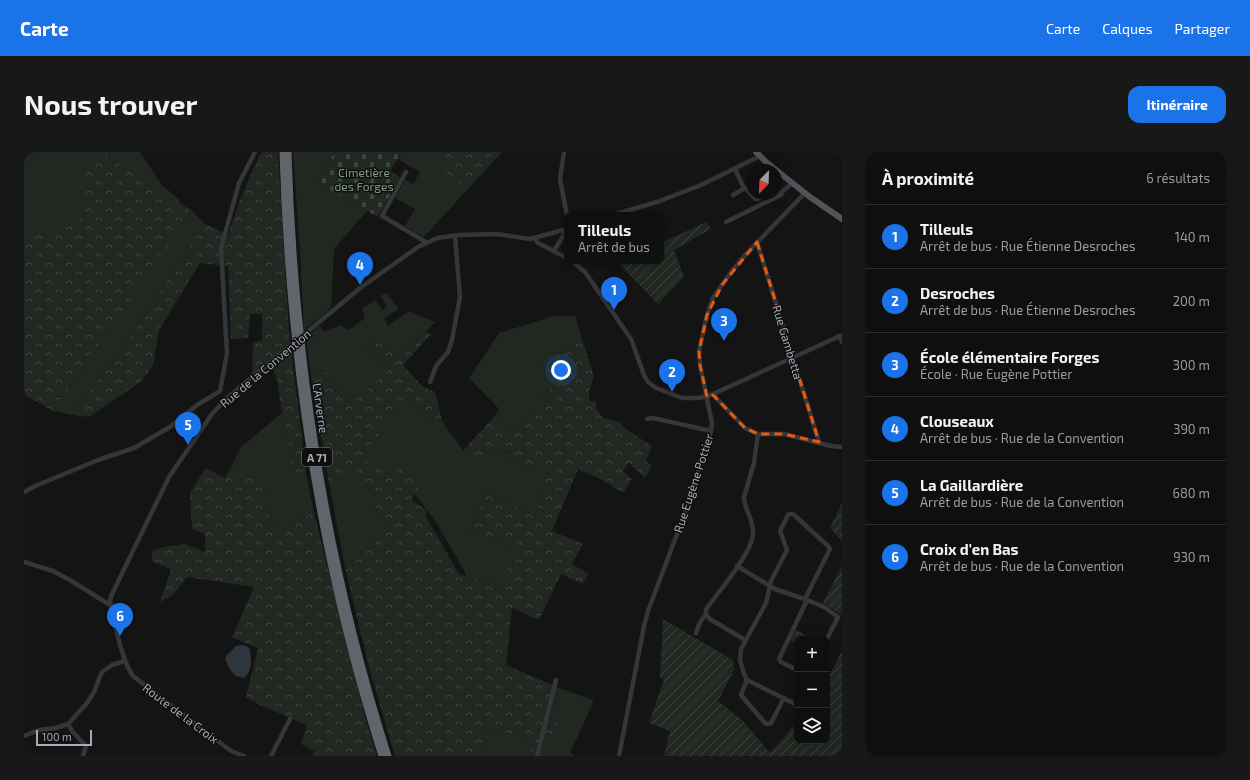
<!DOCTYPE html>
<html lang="fr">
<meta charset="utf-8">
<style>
:root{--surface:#0f0f10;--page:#181819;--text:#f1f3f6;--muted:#9b9c9f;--line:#2f2f30;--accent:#1a73e8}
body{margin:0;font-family:"Exo 2",sans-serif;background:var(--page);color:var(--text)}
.controls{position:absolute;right:12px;bottom:12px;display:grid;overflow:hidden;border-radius:8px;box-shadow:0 4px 16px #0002}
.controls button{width:36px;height:36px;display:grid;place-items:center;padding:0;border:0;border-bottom:1px solid var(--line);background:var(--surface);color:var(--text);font:20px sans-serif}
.compass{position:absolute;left:722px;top:12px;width:36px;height:36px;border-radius:50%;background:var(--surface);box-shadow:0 4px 16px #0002;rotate:203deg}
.scale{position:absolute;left:12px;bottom:10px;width:56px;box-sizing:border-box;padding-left:4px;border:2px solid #a7abb5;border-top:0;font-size:11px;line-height:14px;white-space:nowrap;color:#a7abb5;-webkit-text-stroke:3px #0f0f10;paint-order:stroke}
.you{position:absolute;left:537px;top:218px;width:14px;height:14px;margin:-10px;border:3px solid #fff;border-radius:50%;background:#1a73e8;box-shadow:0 0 0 6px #1a73e833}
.badge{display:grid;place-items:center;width:26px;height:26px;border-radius:50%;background:var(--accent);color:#fff;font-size:13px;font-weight:700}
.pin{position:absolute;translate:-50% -33px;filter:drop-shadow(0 1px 2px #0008)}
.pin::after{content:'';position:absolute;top:21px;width:14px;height:12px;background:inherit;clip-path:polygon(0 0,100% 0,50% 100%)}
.popup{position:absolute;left:540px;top:60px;width:100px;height:52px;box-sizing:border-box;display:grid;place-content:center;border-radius:8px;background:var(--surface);filter:drop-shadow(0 1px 3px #0005);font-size:13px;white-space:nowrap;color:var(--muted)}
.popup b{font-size:15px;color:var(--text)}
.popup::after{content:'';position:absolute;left:50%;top:100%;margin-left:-8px;border:8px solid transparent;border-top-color:var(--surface)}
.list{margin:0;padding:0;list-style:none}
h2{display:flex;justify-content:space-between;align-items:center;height:52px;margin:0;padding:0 16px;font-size:17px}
h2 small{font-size:13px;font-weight:400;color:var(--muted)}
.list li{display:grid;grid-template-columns:26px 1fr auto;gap:12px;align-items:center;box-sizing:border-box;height:64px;padding:0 16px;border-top:1px solid var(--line)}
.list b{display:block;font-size:15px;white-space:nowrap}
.list p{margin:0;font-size:13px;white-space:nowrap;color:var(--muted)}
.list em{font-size:13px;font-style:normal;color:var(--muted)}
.icon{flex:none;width:22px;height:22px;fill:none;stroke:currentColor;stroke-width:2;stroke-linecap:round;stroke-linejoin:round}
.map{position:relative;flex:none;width:818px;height:604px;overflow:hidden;border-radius:12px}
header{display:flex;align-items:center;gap:24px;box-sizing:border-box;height:56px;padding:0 20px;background:var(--accent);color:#fff}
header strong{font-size:19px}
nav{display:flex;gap:22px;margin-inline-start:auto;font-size:14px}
.intro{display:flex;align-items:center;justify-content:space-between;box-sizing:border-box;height:96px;padding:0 24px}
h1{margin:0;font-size:28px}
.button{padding:10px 18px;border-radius:12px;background:var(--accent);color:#fff;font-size:14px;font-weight:700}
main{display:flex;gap:24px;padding:0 24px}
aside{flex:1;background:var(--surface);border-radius:12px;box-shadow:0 4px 16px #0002}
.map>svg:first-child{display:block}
</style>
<header>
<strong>Carte</strong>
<nav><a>Carte</a><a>Calques</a><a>Partager</a></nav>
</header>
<div class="intro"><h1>Nous trouver</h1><a class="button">Itinéraire</a></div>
<main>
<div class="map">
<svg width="818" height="604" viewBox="0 0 818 604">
<defs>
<pattern id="forest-crowns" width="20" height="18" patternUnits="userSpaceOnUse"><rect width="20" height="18" fill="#202821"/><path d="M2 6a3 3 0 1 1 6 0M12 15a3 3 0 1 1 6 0" fill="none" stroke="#3e443f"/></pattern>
<pattern id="cemetery-stones" width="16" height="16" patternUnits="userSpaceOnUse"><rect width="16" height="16" fill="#202821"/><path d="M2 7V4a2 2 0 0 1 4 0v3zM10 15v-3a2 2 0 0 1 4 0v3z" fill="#3e443f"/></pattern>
<pattern id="garden-furrows" width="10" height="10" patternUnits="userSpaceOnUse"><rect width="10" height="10" fill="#202821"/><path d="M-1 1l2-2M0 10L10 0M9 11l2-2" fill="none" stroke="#3e443f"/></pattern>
</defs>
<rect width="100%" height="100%" fill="#141415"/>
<g fill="#202821">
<polygon points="0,0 116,0 138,33 156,48 155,69 152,81 168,59 181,72 111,178 49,263 29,259 127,117 0,160"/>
<polygon points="269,0 311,0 293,30 343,59 310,97 307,156 280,178 276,101"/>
<polygon points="378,0 478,0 400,85 381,74 391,57 371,46 381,28 389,32 396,20 374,7"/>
<polygon points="363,141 375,157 360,166 364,174 385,159 411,170 402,180 371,204 356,188 342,196 367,216 337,245 319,246 301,217 287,224 282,186 296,173 299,180 316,173 325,178 341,166 338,157 351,148 359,158 363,154 356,144"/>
<polygon points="530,164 551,164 558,187 518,213 534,230 488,281 470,265 475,257 445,226 475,181"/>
<polygon points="384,245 399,263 418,269 439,299 455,315 476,296 487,302 485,308 524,321 511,363 462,341 447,378 492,396 478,434 442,424 441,420 413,372 391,342 395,336 347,315 337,304"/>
<polygon points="258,261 269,321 282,320 290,361 249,377 239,333 206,317 217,295"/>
<polygon points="329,312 350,345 347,348 367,377 321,416 305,331"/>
<polygon points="535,536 569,548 568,553 546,601 551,604 510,604 517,580 539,572 525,567"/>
<polygon points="462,576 504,586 508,604 455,604"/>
</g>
<g fill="url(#forest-crowns)">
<polygon points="78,0 102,17 168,59 29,259 2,244 0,239 0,86 53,72 59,57 60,19"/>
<polygon points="239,0 254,0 265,179 282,320 269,321 258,261 253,228 248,213 233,225 228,221 229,190 238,189 238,162 226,162 224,186 207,187 204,114 176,111 135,178 129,213 118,229 65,265 49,263 111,178 181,72 204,83 216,48 235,4"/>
<polygon points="422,0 471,0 441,35 418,19"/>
<polygon points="402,180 407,182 379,213 399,235 411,240 418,269 399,263 384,245 338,304 347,315 375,315 395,336 387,348 402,358 402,365 435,422 477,434 492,396 447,378 462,341 511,363 524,321 485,308 487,301 476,296 455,316 439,299 470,265 488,281 534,230 518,213 558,187 570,224 565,241 565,248 572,250 572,256 579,266 596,270 599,275 628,294 622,309 628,314 621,326 605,311 599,319 608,327 599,341 578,328 554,317 528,379 559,392 548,412 565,422 558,432 537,422 515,468 488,456 482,513 535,536 525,567 539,572 533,583 517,580 510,604 508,604 504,586 462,576 455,604 371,604 346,519 321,416 367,377 347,348 350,344 329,313 305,331 287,224 301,217 319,246 336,245 367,216 342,196 356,188 371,204"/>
<polygon points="182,316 201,326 206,317 239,332 249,377 290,361 342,569 353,604 288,604 290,599 277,592 283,573 238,554 222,545 234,496 208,485 230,435 163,425 149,443 136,450 147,417 127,409 129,398 145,394 161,392 181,400 181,382 168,377 166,340"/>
<polygon points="772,478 788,487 773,487 773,492 766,488"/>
</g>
<polygon fill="url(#cemetery-stones)" points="311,0 378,0 366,19 376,25 354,65 293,30"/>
<g fill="url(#garden-furrows)">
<polygon points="682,70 687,77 650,98 660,125 634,152 594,111 598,109 637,109 637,91"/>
<polygon points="818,351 818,389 806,376"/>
<polygon points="818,413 818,463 799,451"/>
<polygon points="639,467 709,508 710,518 694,549 718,568 746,601 773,570 773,589 803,589 803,528 818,499 818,604 640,604 646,579 625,571 640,527 636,526"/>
</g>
<path fill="#2e363d" d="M217,493L222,494L226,497C227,508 229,518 220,526L212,524L207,519L201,507L202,504L212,494Z"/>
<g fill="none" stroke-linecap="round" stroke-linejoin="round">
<g stroke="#35363a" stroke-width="4.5">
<polyline points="540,0 536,27 543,63"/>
<polyline points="711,17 719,34 732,47 749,42"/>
<polyline points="382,20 358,64 402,90"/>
<polyline points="752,41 758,40 768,31"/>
<polyline points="709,43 721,36"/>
<polyline points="589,63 636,49 677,33 736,4"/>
<polyline points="702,70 757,43 758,40"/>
<polyline points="511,86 514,91 543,106"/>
<polyline points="733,90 795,290"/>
<polyline points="530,99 541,81 540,78"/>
<polyline points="548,109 561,120 607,187 620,223 624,230 632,236 658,246 675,246 687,243 818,183"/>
<polyline points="288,176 336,136 394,95 413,86 435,83 473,82 506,87 543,77"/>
<polyline points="815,184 818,190"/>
<polyline points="406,230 412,214 424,200 428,188 436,145 431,84"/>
<polyline points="196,239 203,201 197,96 215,31 231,0"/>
<polyline points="690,242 692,246 721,276 734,282 760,282 807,294 818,295"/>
<polyline points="623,267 629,266 687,279"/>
<polyline points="0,340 11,334 74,308 110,296 146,275 173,253 196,239"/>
<polyline points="0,410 29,419 46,428 86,453"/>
<polyline points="713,414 751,437 783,448 800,455 814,465 803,487"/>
<polyline points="682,463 686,467 721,488"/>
<path d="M672,481C674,475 676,467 682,463V457C694,441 729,400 729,381C730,368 720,357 720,345L730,311L734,282"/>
<polyline points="773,518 757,510 755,507 783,448"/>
<polyline points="723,528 720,522 716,508 717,497 742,451 747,429 763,398 756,379 764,363 766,362 769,362 804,394 806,397 781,447"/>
<polyline points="723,528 717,543 741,571 743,572 747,571 760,546"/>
<polyline points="723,528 773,553"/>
<polyline points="44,572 48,579 62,594 59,604"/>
<polyline points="0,584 15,578 32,576 44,572 63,551 70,540 75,527 78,520 88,513 101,509"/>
<path d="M220,604L207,599L109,524C98,509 92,475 87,457L86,448L88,442L145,325L188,262L203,246L255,203"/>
<polyline points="247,604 266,567"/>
<polyline points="513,604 532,528"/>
<polyline points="595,604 620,474 624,459 661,361 687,279 688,271 676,213 675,199 683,163 689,146 707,120 722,102 781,41"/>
</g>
<g stroke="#515359" stroke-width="6">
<polyline points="732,0 741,9 752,18"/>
<polyline points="752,18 786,45 818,67"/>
</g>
<g stroke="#62646b" stroke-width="7">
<path d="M259,0C265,205 296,409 358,604"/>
<path d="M264,0C270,204 302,410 364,604"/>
</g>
<polyline stroke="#35363a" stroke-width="4.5" points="255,203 288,176"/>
</g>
<path fill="none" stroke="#e8590c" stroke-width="3" stroke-dasharray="8 5" stroke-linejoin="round" d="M733,90L795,290L760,282H734L721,276L689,243L683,245L676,213L675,199L683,163L698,133Z"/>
<g text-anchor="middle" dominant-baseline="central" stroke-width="3" stroke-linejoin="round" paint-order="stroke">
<rect fill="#0f0f10" stroke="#797c84" stroke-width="1" x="278" y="296" width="30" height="18" rx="3"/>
<g font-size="11" font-weight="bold" fill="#a7abb5">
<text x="293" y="305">A 71</text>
</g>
<g font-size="12" fill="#7f9e81" stroke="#0f0f10">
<text x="340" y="20">Cimetière<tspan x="340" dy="14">des Forges</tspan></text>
</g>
<g font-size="12" fill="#a7abb5" stroke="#0f0f10">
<text transform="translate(764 190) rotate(73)">Rue Gambetta</text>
<text transform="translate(241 216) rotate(-40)">Rue de la Convention</text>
<text transform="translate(297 256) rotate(82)">L'Arverne</text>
<text transform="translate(669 331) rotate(-72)">Rue Eugène Pottier</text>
<text transform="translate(157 561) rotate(37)">Route de la Croix</text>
</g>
</g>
</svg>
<div class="controls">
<button>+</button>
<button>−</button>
<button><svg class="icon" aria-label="layers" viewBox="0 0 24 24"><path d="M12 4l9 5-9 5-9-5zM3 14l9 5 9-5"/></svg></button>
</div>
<svg class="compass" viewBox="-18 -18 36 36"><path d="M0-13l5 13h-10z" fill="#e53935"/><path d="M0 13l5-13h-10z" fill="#9b9c9f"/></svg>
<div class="scale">100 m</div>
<div class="you"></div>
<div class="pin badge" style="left:590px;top:158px">1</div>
<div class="popup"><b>Tilleuls</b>Arrêt de bus</div>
<div class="pin badge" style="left:648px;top:240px">2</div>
<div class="pin badge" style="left:700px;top:189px">3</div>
<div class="pin badge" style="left:336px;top:133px">4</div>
<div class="pin badge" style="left:164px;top:293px">5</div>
<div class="pin badge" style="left:96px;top:484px">6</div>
</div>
<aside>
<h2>À proximité<small>6 résultats</small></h2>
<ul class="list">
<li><span class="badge">1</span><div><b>Tilleuls</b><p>Arrêt de bus · Rue Étienne Desroches</p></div><em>140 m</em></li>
<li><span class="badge">2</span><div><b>Desroches</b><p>Arrêt de bus · Rue Étienne Desroches</p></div><em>200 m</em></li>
<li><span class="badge">3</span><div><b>École élémentaire Forges</b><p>École · Rue Eugène Pottier</p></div><em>300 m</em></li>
<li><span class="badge">4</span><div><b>Clouseaux</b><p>Arrêt de bus · Rue de la Convention</p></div><em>390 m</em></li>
<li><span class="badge">5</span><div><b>La Gaillardière</b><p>Arrêt de bus · Rue de la Convention</p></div><em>680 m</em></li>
<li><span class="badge">6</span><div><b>Croix d'en Bas</b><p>Arrêt de bus · Rue de la Convention</p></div><em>930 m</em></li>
</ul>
</aside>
</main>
